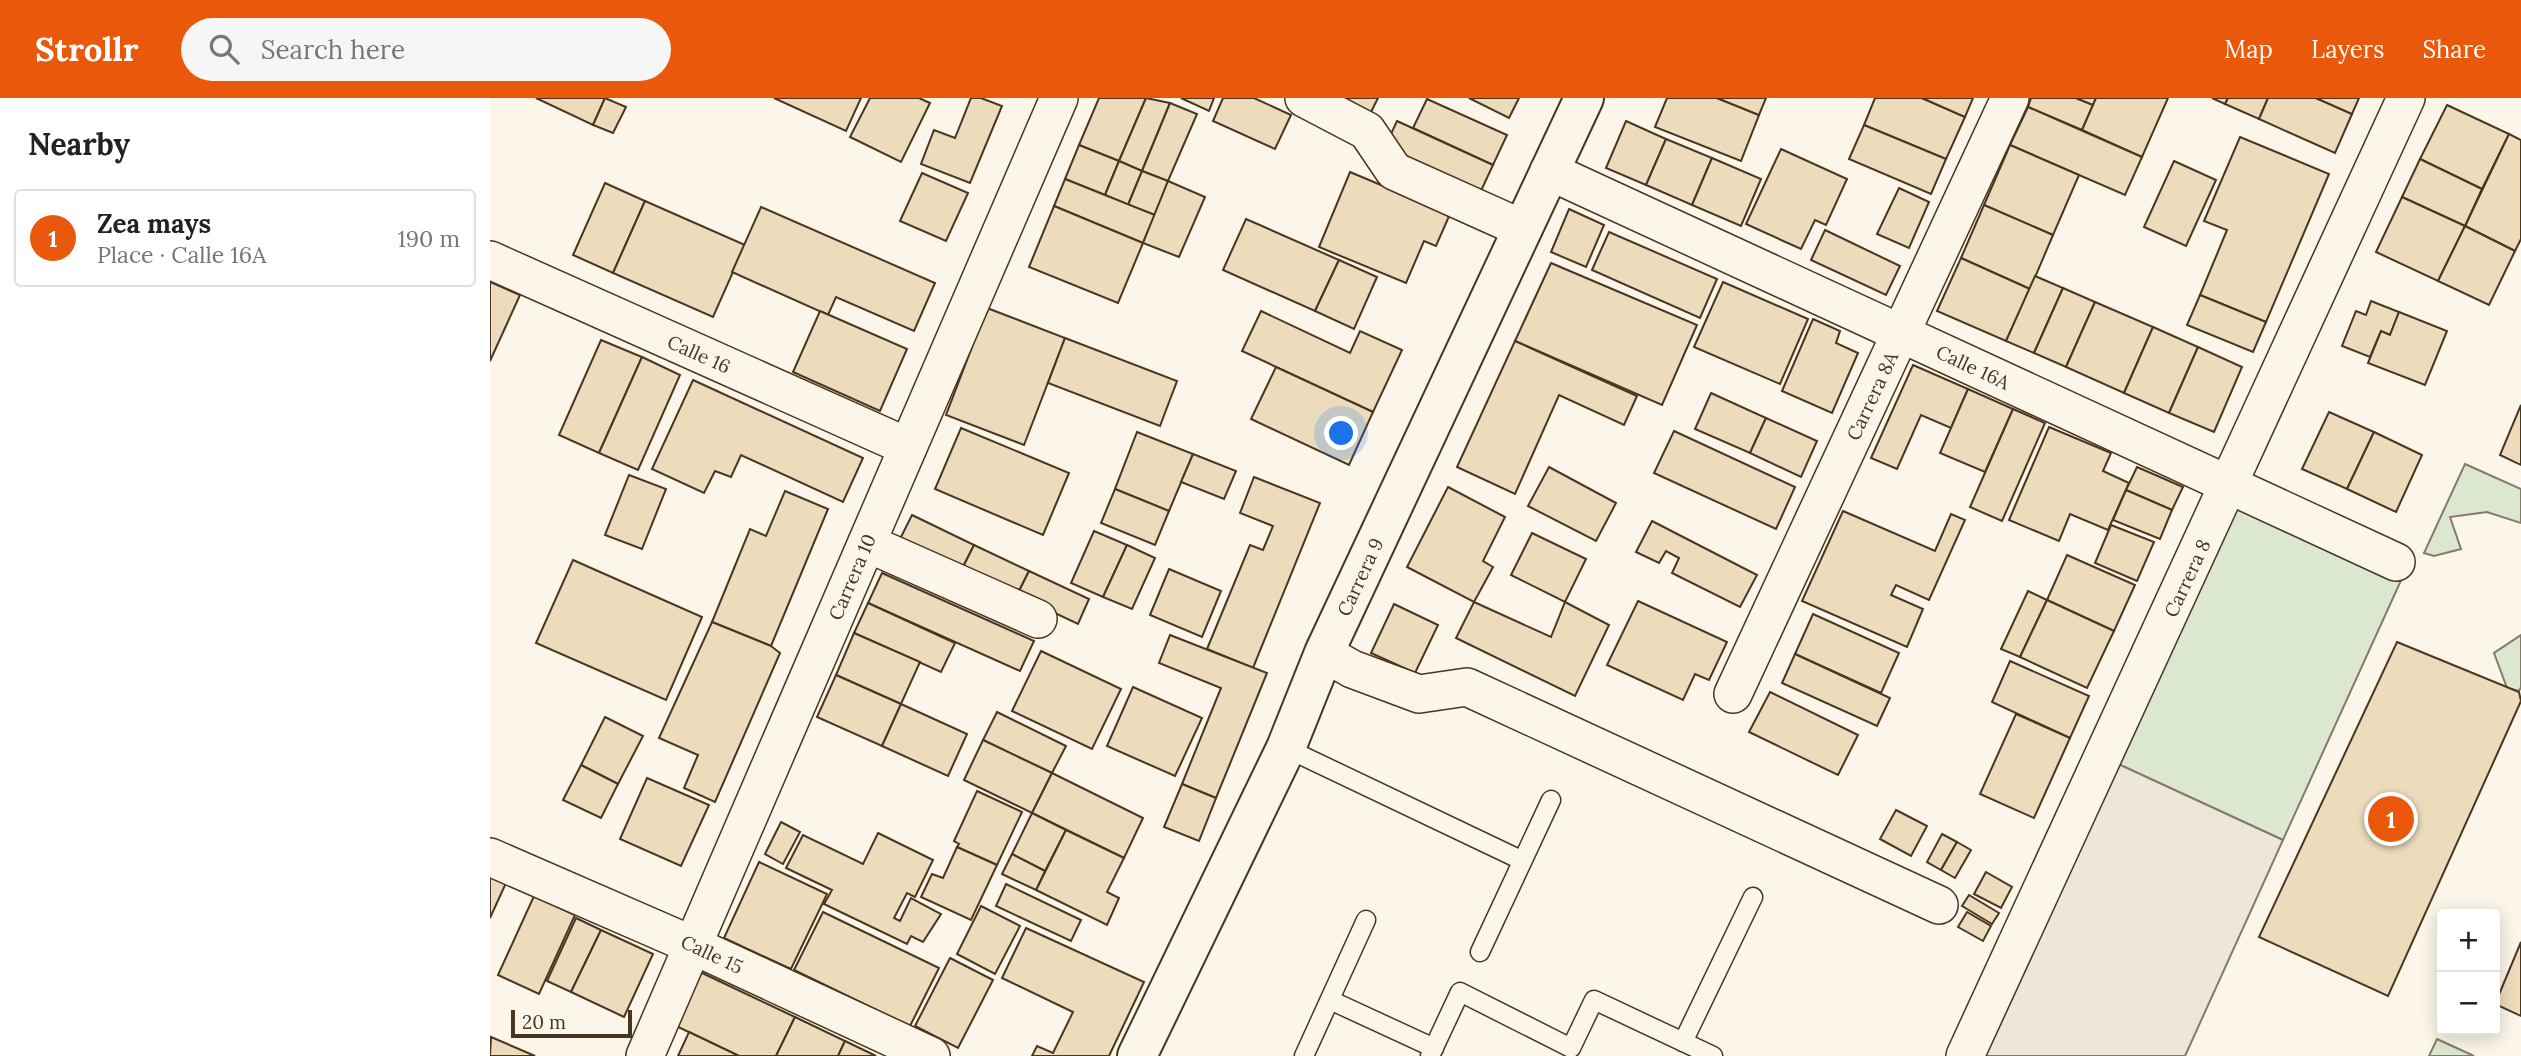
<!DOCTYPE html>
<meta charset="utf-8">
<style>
:root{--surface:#fff;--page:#f6f6f6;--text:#222;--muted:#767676;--line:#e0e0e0;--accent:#ea580c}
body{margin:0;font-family:Lora,serif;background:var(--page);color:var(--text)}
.controls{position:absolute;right:21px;bottom:21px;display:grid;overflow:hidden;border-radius:7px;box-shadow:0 4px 18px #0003}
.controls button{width:63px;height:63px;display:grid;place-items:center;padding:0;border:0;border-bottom:2px solid var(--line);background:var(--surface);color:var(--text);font:35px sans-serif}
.scale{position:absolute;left:21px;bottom:18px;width:121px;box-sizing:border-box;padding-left:7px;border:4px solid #4a3520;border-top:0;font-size:19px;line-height:24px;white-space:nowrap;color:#4a3520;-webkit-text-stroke:5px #fbf6e9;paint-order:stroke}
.you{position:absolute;left:852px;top:336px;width:24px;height:24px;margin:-18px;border:5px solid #fff;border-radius:50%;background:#1a73e8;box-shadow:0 0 0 10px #1a73e833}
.badge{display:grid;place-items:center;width:46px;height:46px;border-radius:50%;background:var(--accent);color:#fff;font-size:23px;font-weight:700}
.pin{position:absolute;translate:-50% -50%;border:4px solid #fff;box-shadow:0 2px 7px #0006}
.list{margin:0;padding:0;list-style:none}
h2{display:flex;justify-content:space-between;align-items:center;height:91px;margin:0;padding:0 28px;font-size:30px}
h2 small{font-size:23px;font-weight:400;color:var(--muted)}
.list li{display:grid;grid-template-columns:46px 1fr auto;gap:21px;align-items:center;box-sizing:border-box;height:98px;margin:0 14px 14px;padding:0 14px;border:2px solid var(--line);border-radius:7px}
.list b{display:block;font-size:26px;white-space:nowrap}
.list p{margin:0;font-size:23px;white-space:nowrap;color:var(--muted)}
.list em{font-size:23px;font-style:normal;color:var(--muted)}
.icon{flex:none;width:38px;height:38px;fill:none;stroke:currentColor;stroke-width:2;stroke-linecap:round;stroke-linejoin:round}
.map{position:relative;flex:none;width:2031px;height:958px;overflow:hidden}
header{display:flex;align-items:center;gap:42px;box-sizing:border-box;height:98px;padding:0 35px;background:var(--accent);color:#fff}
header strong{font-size:33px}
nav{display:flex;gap:38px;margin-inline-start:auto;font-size:24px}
.search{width:490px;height:63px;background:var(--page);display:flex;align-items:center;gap:18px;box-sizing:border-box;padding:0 24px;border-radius:38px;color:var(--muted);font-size:26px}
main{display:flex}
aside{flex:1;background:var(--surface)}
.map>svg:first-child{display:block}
</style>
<header>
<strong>Strollr</strong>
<div class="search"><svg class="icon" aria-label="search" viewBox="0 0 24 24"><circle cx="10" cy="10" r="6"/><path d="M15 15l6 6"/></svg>Search here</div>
<nav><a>Map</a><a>Layers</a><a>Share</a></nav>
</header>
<main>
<aside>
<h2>Nearby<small></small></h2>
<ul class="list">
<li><span class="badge">1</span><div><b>Zea mays</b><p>Place · Calle 16A</p></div><em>190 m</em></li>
</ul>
</aside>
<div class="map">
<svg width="2031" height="958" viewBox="0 0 2031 958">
<rect width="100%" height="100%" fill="#fbf6e9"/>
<g fill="#dce7d0" stroke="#887966" stroke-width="2">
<polygon points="1975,366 2031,391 2031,425 1997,414 1960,419 1971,451 1944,458 1934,455"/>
<polygon points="1740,387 1918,467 1793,742 1613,659"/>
<polygon points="2031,537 2031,589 2029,593 2017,590 2004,555"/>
<polygon points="1947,941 1984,958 1939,958"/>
</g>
<polygon fill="#ede7d9" stroke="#887966" stroke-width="2" points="1613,659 1793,742 1695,958 1475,958"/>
<g fill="#ecdcbc" stroke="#4a3520" stroke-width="2">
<polygon points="46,0 115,0 103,27"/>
<polygon points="115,0 136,9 123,35 103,27"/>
<polygon points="284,0 371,0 356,33"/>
<polygon points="380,0 429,0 440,5 411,64 360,39"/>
<polygon points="481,0 491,0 512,8 480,85 431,66 444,32 465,40"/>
<polygon points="609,0 656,0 629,63 589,47"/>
<polygon points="656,0 680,5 652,73 629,63"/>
<polygon points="691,0 724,0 719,13"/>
<polygon points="733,0 764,0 801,17 785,51 723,23"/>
<polygon points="845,0 888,0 874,28"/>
<polygon points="979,0 1029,0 1019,20"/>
<polygon points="1177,0 1227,0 1269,17 1251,63 1165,29"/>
<polygon points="1227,0 1276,0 1269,17"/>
<polygon points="1385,0 1432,0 1475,19 1456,61 1374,27"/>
<polygon points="1432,0 1483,0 1475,19"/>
<polygon points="1541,0 1586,0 1603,7 1592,32 1538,9"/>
<polygon points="1586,0 1606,0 1603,7"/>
<polygon points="1606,0 1678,0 1652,59 1592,32"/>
<polygon points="1722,0 1738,0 1735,6"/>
<polygon points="1738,0 1778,0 1769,21 1735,6"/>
<polygon points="1778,0 1826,0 1862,16 1845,55 1769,21"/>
<polygon points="1826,0 1869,0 1862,16"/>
<polygon points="937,1 1017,37 1003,67 923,30"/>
<polygon points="680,5 707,16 678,83 652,73"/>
<polygon points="1957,7 2019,36 1992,91 1930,61"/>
<polygon points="1538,9 1652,59 1635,97 1520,47"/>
<polygon points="907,23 1003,67 990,95 894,51"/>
<polygon points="1136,23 1176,41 1156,87 1116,70"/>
<polygon points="1374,27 1456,61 1441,96 1359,61"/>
<polygon points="2019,36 2031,42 2031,141 2025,153 1975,128"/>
<polygon points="1750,39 1839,76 1776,224 1710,197 1737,132 1714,123"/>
<polygon points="1176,41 1222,60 1202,107 1156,87"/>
<polygon points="589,47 629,63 615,97 575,81"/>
<polygon points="1520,47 1589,77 1563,137 1494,107"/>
<polygon points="1291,51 1357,81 1336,127 1325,122 1311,151 1256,126"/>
<polygon points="1222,60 1271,81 1251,128 1202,107"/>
<polygon points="1930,61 1992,91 1975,128 1912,99"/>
<polygon points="629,63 652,73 638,107 615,97"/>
<polygon points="1684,63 1726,82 1696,148 1654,129"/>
<polygon points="652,73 678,83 665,117 638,107"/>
<polygon points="860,74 960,116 946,148 934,143 916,185 829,149"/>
<polygon points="432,75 478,95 456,143 410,123"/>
<polygon points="575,81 665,117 653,145 564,108"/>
<polygon points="678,83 715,99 689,159 653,145"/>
<polygon points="115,85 155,103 123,175 83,157"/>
<polygon points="1409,90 1439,104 1419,150 1387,136"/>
<polygon points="1912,99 1975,128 1948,183 1886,154"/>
<polygon points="155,103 255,147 223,219 123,175"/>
<polygon points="1494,107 1563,137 1540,191 1471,160"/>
<polygon points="564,108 653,145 628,205 539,169"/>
<polygon points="271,109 445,185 424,233 346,199 338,217 242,174"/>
<polygon points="1079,111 1114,127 1096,169 1061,154"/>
<polygon points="756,121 849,162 825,213 733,172"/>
<polygon points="1975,128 2025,153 1999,207 1948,183"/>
<polygon points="1335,132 1410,168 1396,197 1321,162"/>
<polygon points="1119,134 1227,181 1210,220 1102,172"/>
<polygon points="1471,160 1540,191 1516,243 1447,213"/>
<polygon points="849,162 887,179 864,231 825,213"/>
<polygon points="1061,165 1207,227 1172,307 1025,243"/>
<polygon points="1545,178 1573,190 1544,255 1516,243"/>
<polygon points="0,184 30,197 0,263"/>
<polygon points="1233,184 1318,221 1290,286 1204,249"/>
<polygon points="1573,190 1605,204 1576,269 1544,255"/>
<polygon points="1710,197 1776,224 1763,254 1697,227"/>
<polygon points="1881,203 1909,214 1900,237 1891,233 1880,259 1852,248 1866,213 1876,217"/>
<polygon points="1605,204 1663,229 1634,295 1576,269"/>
<polygon points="497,210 575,240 534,347 456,317"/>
<polygon points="330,213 417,251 390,313 303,274"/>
<polygon points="771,213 860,255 870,233 912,252 883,314 752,253"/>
<polygon points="1909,214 1957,233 1935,287 1878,265 1891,233 1900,237"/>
<polygon points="1323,221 1350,233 1346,245 1368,255 1342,315 1292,293"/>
<polygon points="1663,229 1708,249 1679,315 1634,295"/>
<polygon points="575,240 687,283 670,328 558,285"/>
<polygon points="111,242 152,259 109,355 69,337"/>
<polygon points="1025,243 1147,298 1134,327 1069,297 1025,396 967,369"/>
<polygon points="1708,249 1752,269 1724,334 1679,315"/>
<polygon points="152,259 190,277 148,372 109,355"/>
<polygon points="1423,267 1478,291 1461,330 1431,317 1407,371 1381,360"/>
<polygon points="786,269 883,314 859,367 761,321"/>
<polygon points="203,282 373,360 353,404 251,357 241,379 225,373 214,395 162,371"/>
<polygon points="1478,291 1523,311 1495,374 1450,355"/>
<polygon points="1221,295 1276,320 1260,355 1205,331"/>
<polygon points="2031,307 2031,367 2010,357"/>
<polygon points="1523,311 1555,325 1512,423 1480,409"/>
<polygon points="1839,314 1884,334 1857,391 1812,371"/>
<polygon points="1276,320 1327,343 1311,379 1260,355"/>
<polygon points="1559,329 1621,355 1613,373 1639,385 1618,432 1580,416 1569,443 1519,422"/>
<polygon points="471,330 579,375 553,437 445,391"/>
<polygon points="1184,333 1305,389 1286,431 1164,375"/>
<polygon points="647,334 703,356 679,413 625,391"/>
<polygon points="1884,334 1932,357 1906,414 1857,391"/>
<polygon points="703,356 746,373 734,401 691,384"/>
<polygon points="1059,369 1126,405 1106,443 1038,408"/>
<polygon points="1647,369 1693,389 1682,412 1636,392"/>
<polygon points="139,377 176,391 152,451 115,437"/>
<polygon points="764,379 830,405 763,570 717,551 760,447 773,452 783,428 750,415"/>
<polygon points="958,389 1015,419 993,463 1003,469 984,504 917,469"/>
<polygon points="625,391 679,413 665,447 611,425"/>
<polygon points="1636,392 1682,412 1670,441 1623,422"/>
<polygon points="295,393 338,411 281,548 222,524 260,431 276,438"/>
<polygon points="1353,413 1445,453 1461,416 1475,422 1439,502 1406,487 1401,497 1433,511 1417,549 1312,503"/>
<polygon points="422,417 484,447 472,471 410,441"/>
<polygon points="1162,423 1267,477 1250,509 1182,475 1189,460 1176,453 1169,465 1146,454"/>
<polygon points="1621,427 1664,444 1647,483 1605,465"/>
<polygon points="604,433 637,447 613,499 581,485"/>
<polygon points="1042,435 1096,461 1075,504 1021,477"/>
<polygon points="484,447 539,473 527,497 472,471"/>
<polygon points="637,447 665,460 642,511 613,499"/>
<polygon points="1577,457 1645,487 1624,533 1557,502"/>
<polygon points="83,462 212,519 176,602 46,545"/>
<polygon points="679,471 731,493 712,539 660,517"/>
<polygon points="539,473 599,501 588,526 527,497"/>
<polygon points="392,475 544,543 530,573 378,505"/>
<polygon points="1538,493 1557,502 1530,559 1511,551"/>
<polygon points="1557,502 1624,533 1597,590 1530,559"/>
<polygon points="1148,503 1237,544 1219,582 1205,576 1193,602 1117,567"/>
<polygon points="984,504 1061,539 1075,504 1119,527 1085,598 966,540"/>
<polygon points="378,505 465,545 451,574 364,535"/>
<polygon points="904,506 948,527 925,575 881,555"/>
<polygon points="1323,516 1409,555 1391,595 1305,556"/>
<polygon points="222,524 281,548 290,555 225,704 194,690 208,657 169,640"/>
<polygon points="364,535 430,564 411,606 346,577"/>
<polygon points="680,537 777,575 726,700 692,686 731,590 669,565"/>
<polygon points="1907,544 2029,594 2031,603 1898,898 1769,839"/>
<polygon points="551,553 631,591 602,651 522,613"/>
<polygon points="1305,556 1400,600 1387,628 1292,585"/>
<polygon points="1520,563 1599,598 1580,640 1502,604"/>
<polygon points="346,577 411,606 392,648 327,619"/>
<polygon points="643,589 712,620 685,678 617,648"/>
<polygon points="1280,594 1368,637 1348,677 1259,634"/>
<polygon points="411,606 477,636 458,678 392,648"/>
<polygon points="507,614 576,648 562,675 493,642"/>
<polygon points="1526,616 1580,640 1544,720 1490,696"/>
<polygon points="115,619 153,638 128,686 91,667"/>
<polygon points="493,642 562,675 542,715 474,682"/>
<polygon points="91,667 128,686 111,720 73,702"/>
<polygon points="562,675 653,720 634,760 542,715"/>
<polygon points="157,680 219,707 191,768 130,741"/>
<polygon points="692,686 726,700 709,743 674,729"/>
<polygon points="487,693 532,714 507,767 467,749 469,746 464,743"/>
<polygon points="1406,712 1437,728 1421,758 1390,741"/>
<polygon points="542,715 576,732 555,773 522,756"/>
<polygon points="291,724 310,734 293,766 275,756"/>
<polygon points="576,732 634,760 617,794 629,800 617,827 546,792"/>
<polygon points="388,735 443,762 425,799 417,795 404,820 410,823 421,800 451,816 433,844 421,838 417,846 334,806 342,792 296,770 313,737 373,766"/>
<polygon points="1452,736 1467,744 1451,772 1437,764"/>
<polygon points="1467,744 1481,752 1465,780 1451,772"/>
<polygon points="467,749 507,767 481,822 431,799 442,776 453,780"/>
<polygon points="522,756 555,773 546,792 512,776"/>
<polygon points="269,764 337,796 301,871 234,840"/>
<polygon points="1496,774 1522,789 1511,810 1484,796"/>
<polygon points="0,778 16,785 0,820"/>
<polygon points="516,786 591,822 581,843 506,808"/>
<polygon points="1479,797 1509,815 1502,826 1472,808"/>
<polygon points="44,798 85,817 49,896 8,877"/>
<polygon points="491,808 530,828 505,876 467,856"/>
<polygon points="333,814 449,870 420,928 304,872"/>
<polygon points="1477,814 1501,828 1493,843 1468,829"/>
<polygon points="86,820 111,832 81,894 57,883"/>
<polygon points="536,830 654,884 619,958 542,958 547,948 563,955 583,914 512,880"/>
<polygon points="111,832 163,856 134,919 81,894"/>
<polygon points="2031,844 2031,918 2005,906"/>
<polygon points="460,860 503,882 468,950 425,928"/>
<polygon points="210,874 305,919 286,958 249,958 184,927"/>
<polygon points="305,919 355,943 348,958 286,958"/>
<polygon points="199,934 249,958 188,958"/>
<polygon points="1,939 45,958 0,958"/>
<polygon points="355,943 386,958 348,958"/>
</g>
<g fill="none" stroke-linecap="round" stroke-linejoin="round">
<defs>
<g id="service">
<polyline points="796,650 1031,762"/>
<polyline points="990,854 1061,702"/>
<polyline points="840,902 944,950"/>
<polyline points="1193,944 1263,799"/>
<polyline points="814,958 876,822"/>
<polyline points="940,958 970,894 1081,950 1104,902 1223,958"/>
</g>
<g id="minor">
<polyline points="814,0 877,33 904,73 1033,131"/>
<polyline points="1059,73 1906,464"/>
<polyline points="0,162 418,349"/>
<polyline points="377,445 548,521"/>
<polyline points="834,555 862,571 929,596 977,589 1449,807"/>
<polyline points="1243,596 1520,0"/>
<polyline points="0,759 202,847 441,958"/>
<polyline points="155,958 569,0"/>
<polyline points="1475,958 1916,0"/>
</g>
<polyline id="secondary" points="647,958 796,650 834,555 1094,0"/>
</defs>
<use href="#service" stroke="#4a3520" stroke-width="21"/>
<use href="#minor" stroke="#4a3520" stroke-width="40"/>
<use href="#secondary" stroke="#4a3520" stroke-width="42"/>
<use href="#service" stroke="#fbf6e9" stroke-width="18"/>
<use href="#minor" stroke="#fbf6e9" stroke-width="37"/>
<use href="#secondary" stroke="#fbf6e9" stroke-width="38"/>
</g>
<g text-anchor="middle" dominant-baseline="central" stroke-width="5" stroke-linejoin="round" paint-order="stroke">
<g font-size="19" fill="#4a3520" stroke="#fbf6e9">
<text transform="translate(209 256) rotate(24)">Calle 16</text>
<text transform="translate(1483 269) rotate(25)">Calle 16A</text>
<text transform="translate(1382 298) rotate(-65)">Carrera 8A</text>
<text transform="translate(362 479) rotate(-67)">Carrera 10</text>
<text transform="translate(870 479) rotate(-65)">Carrera 9</text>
<text transform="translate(1697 480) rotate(-65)">Carrera 8</text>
<text transform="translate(222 856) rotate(25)">Calle 15</text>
</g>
</g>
</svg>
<div class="controls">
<button>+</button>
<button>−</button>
</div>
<div class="scale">20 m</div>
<div class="you"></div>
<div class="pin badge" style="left:1901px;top:721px">1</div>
</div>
</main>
